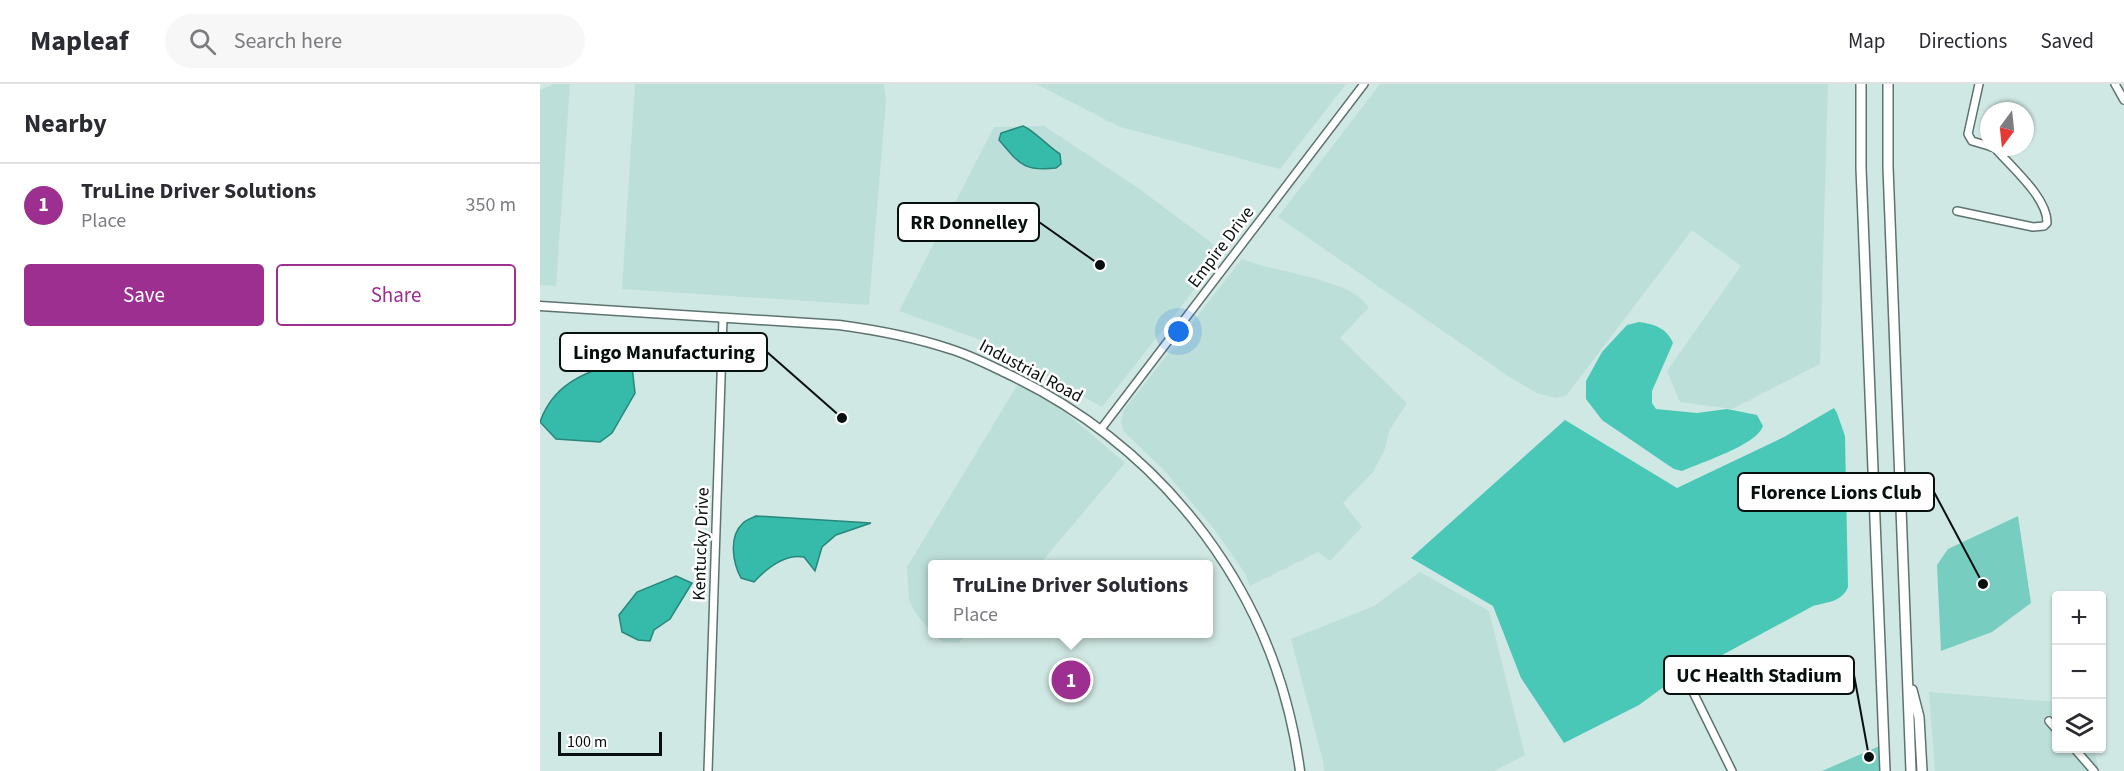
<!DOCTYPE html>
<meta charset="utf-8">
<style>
:root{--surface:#fff;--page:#f7f7f7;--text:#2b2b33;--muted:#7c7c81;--line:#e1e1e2;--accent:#9c2f8f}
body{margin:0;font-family:"Source Sans 3",sans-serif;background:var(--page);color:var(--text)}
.controls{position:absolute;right:18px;bottom:18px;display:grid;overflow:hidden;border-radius:6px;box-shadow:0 2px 4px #0004}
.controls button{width:54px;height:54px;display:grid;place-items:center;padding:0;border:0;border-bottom:2px solid var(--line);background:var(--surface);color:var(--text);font:30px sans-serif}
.compass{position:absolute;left:1440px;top:18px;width:54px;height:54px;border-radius:50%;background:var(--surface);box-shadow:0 2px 4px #0004;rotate:195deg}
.scale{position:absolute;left:18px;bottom:15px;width:104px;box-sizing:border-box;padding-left:6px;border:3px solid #07100e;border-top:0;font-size:16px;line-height:21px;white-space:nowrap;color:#07100e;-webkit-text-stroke:4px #fff;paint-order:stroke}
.you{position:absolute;left:639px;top:248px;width:21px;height:21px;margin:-15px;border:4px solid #fff;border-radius:50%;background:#1a73e8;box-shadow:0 0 0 9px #1a73e833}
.badge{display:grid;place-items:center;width:39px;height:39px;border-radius:50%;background:var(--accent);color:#fff;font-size:20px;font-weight:700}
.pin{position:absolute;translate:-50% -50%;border:3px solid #fff;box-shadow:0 2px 6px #0006}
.popup{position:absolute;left:388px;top:476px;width:285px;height:78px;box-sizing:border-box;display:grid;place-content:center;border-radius:6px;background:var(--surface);filter:drop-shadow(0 2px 4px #0005);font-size:20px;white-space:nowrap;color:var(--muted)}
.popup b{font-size:22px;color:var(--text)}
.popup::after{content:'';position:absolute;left:50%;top:100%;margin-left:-12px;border:12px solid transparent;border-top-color:var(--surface)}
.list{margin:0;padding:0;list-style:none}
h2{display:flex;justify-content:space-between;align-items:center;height:78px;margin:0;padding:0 24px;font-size:26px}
h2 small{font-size:20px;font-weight:400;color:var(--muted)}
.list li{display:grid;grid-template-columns:39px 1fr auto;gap:18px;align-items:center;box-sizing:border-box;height:84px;padding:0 24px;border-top:2px solid var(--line)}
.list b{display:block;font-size:22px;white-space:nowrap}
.list p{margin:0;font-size:20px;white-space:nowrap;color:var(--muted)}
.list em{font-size:20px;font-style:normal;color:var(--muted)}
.actions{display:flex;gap:12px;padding:18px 24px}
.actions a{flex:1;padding:14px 0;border:2px solid var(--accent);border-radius:6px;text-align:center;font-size:21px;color:var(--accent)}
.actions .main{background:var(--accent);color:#fff}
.icon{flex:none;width:33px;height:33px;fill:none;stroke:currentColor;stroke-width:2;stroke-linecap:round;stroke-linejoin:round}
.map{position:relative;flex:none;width:1584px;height:687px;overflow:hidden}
header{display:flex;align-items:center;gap:36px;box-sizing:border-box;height:84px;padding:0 30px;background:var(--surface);border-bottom:2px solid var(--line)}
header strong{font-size:28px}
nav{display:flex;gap:33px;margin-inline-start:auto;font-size:21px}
.search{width:420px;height:54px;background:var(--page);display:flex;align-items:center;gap:15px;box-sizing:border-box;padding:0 21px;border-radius:33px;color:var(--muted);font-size:22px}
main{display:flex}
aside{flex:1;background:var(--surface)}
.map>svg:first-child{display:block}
</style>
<header>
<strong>Mapleaf</strong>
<div class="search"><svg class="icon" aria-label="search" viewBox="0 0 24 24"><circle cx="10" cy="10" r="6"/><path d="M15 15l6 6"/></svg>Search here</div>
<nav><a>Map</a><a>Directions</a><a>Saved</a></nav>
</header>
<main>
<aside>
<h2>Nearby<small></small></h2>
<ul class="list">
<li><span class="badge">1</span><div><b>TruLine Driver Solutions</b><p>Place</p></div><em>350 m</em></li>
</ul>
<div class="actions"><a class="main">Save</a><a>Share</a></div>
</aside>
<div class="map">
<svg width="1584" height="687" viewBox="0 0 1584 687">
<rect width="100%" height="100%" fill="#d0e8e3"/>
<g fill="#bddfd9">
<polygon points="14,0 30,0 16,202 0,201 0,6"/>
<polygon points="95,0 344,0 346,18 329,221 82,205"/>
<polygon points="496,0 806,0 740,85 580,43"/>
<polygon points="840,0 1288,0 1280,280 1192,325 1140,318 1127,287 1201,182 1152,146 1026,312 1016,314 997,309 971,294 738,133"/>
<polygon points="504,42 598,104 684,168 562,323 441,256 359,227 454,43"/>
<polygon points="702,175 720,181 774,194 806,205 819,213 829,223 800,254 867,319 849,347 845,365 833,388 803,419 822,443 790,477 778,468 710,502 704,488 675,446 623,385 584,348 581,338 584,326"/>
<polygon points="478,300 524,327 585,379 500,480 393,480 393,550 429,550 418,559 403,558 394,551 376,530 369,516 367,483"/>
<polygon points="880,488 949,527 985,671 954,687 784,687 783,677 751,555 834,522"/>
<polygon points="1389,608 1516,618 1516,664 1554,665 1559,687 1395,687"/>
</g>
<g fill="#77cdc0">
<polygon points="1478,432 1491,519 1452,548 1401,567 1397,481 1408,465"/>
<polygon points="1344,660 1345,687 1282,687"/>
</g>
<g fill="#49c8b8">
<path d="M1099,238C1114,240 1127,244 1133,259L1112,307V319L1116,325L1157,329L1187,325L1217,331L1223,342C1217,361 1162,378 1142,387L1134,385L1122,377L1062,336L1046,315V297L1062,268L1087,241Z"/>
<path d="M1294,324L1297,329L1305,352L1308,503C1302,518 1287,518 1273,522L1125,602L1099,621L1024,659L981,594L953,522L871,474L1025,336L1137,404L1244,353Z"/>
</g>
<g fill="#36baaa" stroke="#28877b" stroke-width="1.5">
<path d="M483,42C492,45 509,63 520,70L521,80L516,84C483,88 479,79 459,56L461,49Z"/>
<path d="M82,276L92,282L95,309L72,349L60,358L16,355L0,338C14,298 46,289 82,276Z"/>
<path d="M216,432L331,439L296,451L282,463L275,487L264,473C245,470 227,484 214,498L201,494C193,479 188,453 203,439C206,436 212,434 216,432Z"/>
<polygon points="136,492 152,499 130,535 114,546 110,557 98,556 82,548 79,531 97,508"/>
</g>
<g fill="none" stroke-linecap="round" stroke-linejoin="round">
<defs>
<g id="minor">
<polyline points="1439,0 1428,50 1432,57 1449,62"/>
<polyline points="1575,0 1584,16"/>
<path d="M1417,127L1493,143L1504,142L1507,139C1508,114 1471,83 1455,64L1451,63"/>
<polyline points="561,345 824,0"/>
<polyline points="1153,608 1192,687"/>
<polyline points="1509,637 1516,645"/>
<polyline points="1534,664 1554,687"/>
<polyline points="168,687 183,234"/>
</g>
<path id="major" d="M0,222L299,241C336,246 374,253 410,265C430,271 449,281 468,290C627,366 737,511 760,687"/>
<g id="highway">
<polyline points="1321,0 1321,84 1345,687"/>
<polyline points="1348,0 1348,83 1371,687"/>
<polyline points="1372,606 1379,633 1382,687"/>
</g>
</defs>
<use href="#minor" stroke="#5d736f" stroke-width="10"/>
<use href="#major" stroke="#5d736f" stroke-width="11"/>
<use href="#highway" stroke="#5d736f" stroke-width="12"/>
<use href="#minor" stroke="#fff" stroke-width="7"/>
<use href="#major" stroke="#fff" stroke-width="8"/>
<use href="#highway" stroke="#fff" stroke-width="9"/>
</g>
<g text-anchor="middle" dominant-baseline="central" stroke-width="5" stroke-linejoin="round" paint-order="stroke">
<g font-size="18" fill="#07100e" stroke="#fff">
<text transform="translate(681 163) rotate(-53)">Empire Drive</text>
<text transform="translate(491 287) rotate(28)">Industrial Road</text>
<text transform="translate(161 460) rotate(-88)">Kentucky Drive</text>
</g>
</g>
<path fill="none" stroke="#07100e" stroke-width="2" d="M560 181L499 138M302 334L227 268M1443 500L1394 408M1329 673L1314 591"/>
<g fill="#07100e" stroke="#fff" stroke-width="2">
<circle cx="560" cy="181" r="6"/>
<circle cx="302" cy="334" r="6"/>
<circle cx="1443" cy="500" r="6"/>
<circle cx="1329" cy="673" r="6"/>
</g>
<g fill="#fff" stroke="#07100e" stroke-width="2">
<rect x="358" y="119" width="141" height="38" rx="6"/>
<rect x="20" y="249" width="207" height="38" rx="6"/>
<rect x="1198" y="389" width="196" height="38" rx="6"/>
<rect x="1124" y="572" width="190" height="38" rx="6"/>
</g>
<g font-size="20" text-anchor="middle" font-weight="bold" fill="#07100e">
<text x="429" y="145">RR Donnelley</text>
<text x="124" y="275">Lingo Manufacturing</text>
<text x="1296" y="415">Florence Lions Club</text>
<text x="1219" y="598">UC Health Stadium</text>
</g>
</svg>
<div class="controls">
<button>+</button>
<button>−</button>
<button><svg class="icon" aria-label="layers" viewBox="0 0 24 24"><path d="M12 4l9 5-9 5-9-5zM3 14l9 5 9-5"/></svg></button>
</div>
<svg class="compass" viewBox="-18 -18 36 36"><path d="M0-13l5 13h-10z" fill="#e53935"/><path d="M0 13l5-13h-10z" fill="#7c7c81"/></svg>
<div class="scale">100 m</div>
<div class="you"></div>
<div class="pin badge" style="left:531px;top:596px">1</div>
<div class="popup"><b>TruLine Driver Solutions</b>Place</div>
</div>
</main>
